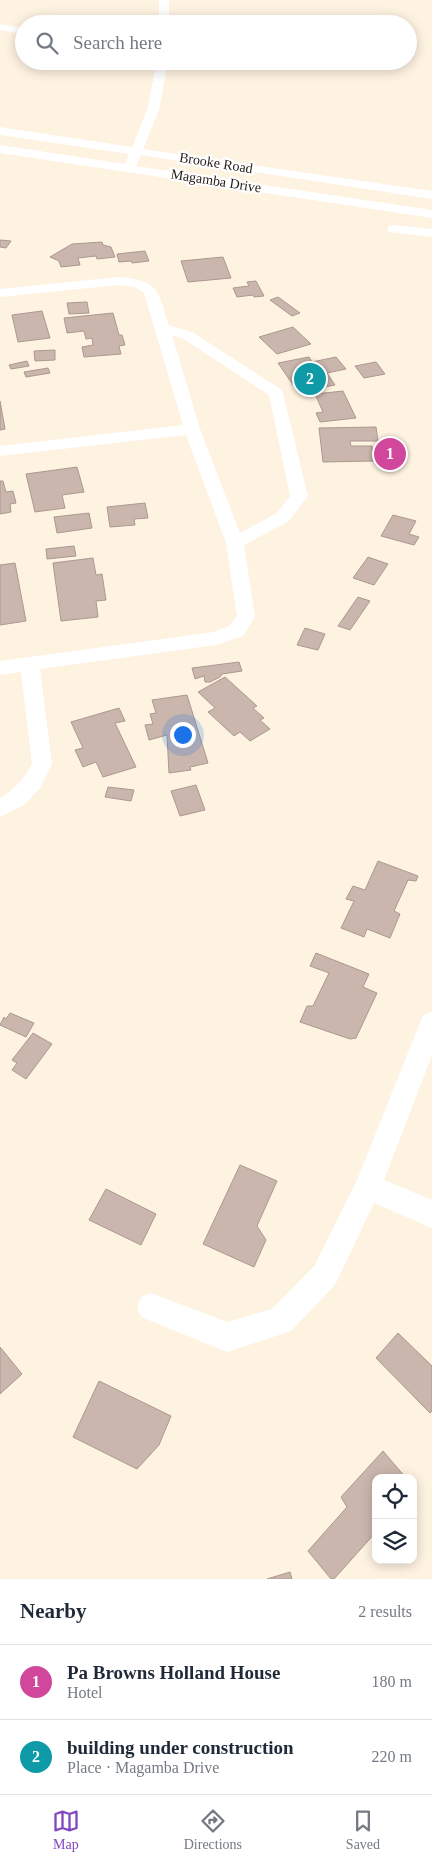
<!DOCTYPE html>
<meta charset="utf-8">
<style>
:root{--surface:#fff;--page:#f6f6f7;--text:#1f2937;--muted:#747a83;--line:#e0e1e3;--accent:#8448be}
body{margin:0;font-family:"Times New Roman",serif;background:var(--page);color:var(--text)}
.controls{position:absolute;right:15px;bottom:15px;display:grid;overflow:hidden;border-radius:10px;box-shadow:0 2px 12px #0003}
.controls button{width:45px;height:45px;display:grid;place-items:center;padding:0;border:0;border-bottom:1px solid var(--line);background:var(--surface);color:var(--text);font:25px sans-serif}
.you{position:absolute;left:182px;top:734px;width:18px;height:18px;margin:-12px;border:4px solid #fff;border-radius:50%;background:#1a73e8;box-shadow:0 0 0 8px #1a73e833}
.badge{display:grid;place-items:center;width:32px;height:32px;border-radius:50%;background:var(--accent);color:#fff;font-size:16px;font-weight:700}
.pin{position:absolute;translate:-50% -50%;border:2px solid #fff;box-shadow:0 1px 5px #0006}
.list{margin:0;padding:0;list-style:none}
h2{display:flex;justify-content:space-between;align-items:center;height:65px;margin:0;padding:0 20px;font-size:21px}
h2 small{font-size:16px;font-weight:400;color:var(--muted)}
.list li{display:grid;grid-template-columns:32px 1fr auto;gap:15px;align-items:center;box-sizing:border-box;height:75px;padding:0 20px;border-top:1px solid var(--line)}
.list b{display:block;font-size:19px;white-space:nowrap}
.list p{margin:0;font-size:16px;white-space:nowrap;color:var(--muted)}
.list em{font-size:16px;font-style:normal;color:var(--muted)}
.icon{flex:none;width:28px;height:28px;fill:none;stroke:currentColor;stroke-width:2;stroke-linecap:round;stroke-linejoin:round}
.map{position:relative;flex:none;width:432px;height:1579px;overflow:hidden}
.search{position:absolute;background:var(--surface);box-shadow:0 2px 12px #0003;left:15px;right:15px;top:15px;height:55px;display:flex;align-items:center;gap:12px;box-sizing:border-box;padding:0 18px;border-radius:28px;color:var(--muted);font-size:19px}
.sheet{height:215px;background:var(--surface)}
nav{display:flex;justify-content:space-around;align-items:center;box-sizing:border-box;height:70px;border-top:1px solid var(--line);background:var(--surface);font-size:14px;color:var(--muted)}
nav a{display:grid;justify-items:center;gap:2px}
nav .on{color:var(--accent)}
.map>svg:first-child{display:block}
</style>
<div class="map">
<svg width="432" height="1579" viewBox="0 0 432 1579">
<rect width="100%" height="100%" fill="#fef2e1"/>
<g fill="#cab6ad" stroke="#ab9890">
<polygon points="196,17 213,17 212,21 194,20"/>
<polygon points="0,240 11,241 6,248 0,247"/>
<polygon points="102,242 103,245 111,247 115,257 97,259 96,256 78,258 80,265 61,267 59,261 50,257 72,244"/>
<polygon points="145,251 149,261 132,263 131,261 119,262 117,254"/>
<polygon points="223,257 231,278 188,282 181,261"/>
<polygon points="256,281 264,296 254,297 253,295 237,297 233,288 249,286 247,282"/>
<polygon points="278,297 300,313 292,316 270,300"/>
<polygon points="87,302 89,313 69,314 67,303"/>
<polygon points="42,311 50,338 18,342 12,315"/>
<polygon points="113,313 119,335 122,335 125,345 119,346 121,354 84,357 82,347 93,345 92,338 86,339 84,331 67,333 64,318"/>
<polygon points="293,327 311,344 277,354 259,337"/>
<polygon points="55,350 55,360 35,361 34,351"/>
<polygon points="309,357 312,362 336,357 346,369 327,373 335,385 298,392 278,363"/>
<polygon points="27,361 29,366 11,369 9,365"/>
<polygon points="376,362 385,374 364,378 355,366"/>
<polygon points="48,368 50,373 26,377 24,372"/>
<polygon points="343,391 356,418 320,422 316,413 323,412 315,394"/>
<polygon points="0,401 5,429 0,430"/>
<polygon points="376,427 378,441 350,441 351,446 372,446 374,461 323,462 319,428"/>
<polygon points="77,467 84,492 62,495 65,508 35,512 26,474"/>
<polygon points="0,481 3,481 6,492 13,491 16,503 10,504 11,512 0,514"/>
<polygon points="145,503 148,518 134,519 135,525 110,527 107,507"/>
<polygon points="89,513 92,528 57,533 54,517"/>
<polygon points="393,515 416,521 409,534 419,537 414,545 381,536"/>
<polygon points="74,546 76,556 47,559 46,549"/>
<polygon points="368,557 388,564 374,585 353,578"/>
<polygon points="93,558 96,575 102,574 106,600 96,601 98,617 61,621 53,563"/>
<polygon points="15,563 26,621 0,625 0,565"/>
<polygon points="358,597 370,601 350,630 338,626"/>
<polygon points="305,628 325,634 318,650 297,645"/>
<polygon points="239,662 242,671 222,674 220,677 210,682 205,682 204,676 195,679 192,668"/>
<polygon points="225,677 257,706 253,708 264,718 260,720 270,729 250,741 240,732 234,736 208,712 215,708 198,692"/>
<polygon points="187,695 208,763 190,767 191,770 169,773 167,735 149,740 145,725 153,724 150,714 156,713 152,700"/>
<polygon points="119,708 125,721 115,723 136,767 103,777 96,762 83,767 75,750 83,748 71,722"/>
<polygon points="196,785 205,810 180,816 171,791"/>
<polygon points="108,787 134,790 131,801 105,797"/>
<polygon points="378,861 418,876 416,881 408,880 394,911 400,914 390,938 367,929 364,937 341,928 354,901 346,899 353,886 365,890"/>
<polygon points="316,953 369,974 363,987 377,993 356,1038 350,1039 300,1022 307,1006 313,1006 329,973 310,966"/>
<polygon points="10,1013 34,1023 26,1037 0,1025 4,1017 6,1019"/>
<polygon points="33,1033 52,1044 26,1079 12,1070 17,1063 12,1060"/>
<polygon points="240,1165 277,1181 257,1226 266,1240 254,1267 203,1244"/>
<polygon points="106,1189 156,1214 141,1245 89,1220"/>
<polygon points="398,1333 432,1366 432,1411 430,1413 376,1358"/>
<polygon points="0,1347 22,1374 0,1394"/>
<polygon points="99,1381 171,1416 159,1445 137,1469 73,1437"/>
<polygon points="383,1451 406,1478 376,1478 376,1532 334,1579 331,1579 308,1551 347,1507 341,1497"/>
<polygon points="290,1572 292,1579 267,1579"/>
</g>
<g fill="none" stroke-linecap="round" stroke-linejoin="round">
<g fill="#fff" fill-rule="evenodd">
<rect x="159" y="0" width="10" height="24"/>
<polygon points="0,24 24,28 24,34 0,30"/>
<polygon points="157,61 168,61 159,110 143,149 432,191 432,199 141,155 136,166 432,210 432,218 0,153 0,145 125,164 129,154 0,135 0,127 132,147 147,110"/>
<polygon points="394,225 432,229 432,237 389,232 387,229 389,226"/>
<path d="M119,277C160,281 157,289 169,325L192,332L282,390L308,496L289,521L244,545L255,617L243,636L216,645L40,669L52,764L40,788L24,805L0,817V798C14,790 24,779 32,764L21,672L0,675V661L214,632L229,626L237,616L226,543L186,435L0,456V446L183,425L144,293L135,287L119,285L0,297V289ZM172,335L182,338L269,395L290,496L277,513L240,533L200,429Z"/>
<polygon points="432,1012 432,1055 384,1180 432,1200 432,1228 374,1203 335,1285 291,1331 227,1352 141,1317 137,1307 141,1297 151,1293 227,1322 272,1309 315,1265 357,1180 423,1015"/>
</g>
</g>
<g text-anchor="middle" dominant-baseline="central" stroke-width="4.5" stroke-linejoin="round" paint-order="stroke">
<g font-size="14" fill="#221d17" stroke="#fff">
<text transform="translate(216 163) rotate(9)">Brooke Road</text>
<text transform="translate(216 181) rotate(9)">Magamba Drive</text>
</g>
</g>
</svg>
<div class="controls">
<button><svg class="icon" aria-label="locate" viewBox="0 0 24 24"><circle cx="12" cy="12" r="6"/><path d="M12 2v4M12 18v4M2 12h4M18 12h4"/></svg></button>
<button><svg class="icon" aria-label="layers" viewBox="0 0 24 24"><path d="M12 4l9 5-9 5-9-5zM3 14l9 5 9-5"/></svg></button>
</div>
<div class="you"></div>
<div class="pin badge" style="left:390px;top:454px;background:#d1479c">1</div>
<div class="pin badge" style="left:310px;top:379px;background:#0f9aa8">2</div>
<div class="search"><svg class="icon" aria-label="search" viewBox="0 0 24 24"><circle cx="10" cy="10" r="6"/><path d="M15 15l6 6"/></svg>Search here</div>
</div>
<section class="sheet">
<h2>Nearby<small>2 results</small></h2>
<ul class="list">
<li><span class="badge" style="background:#d1479c">1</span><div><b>Pa Browns Holland House</b><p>Hotel</p></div><em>180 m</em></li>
<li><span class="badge" style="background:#0f9aa8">2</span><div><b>building under construction</b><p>Place · Magamba Drive</p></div><em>220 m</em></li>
</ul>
</section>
<nav>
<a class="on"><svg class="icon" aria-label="map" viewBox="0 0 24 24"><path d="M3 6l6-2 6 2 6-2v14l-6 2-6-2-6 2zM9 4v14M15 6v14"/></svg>Map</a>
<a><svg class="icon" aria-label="directions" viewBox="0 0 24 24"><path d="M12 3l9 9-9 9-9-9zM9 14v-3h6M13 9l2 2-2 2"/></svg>Directions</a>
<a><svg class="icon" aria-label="saved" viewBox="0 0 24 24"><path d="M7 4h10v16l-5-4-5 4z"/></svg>Saved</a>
</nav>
